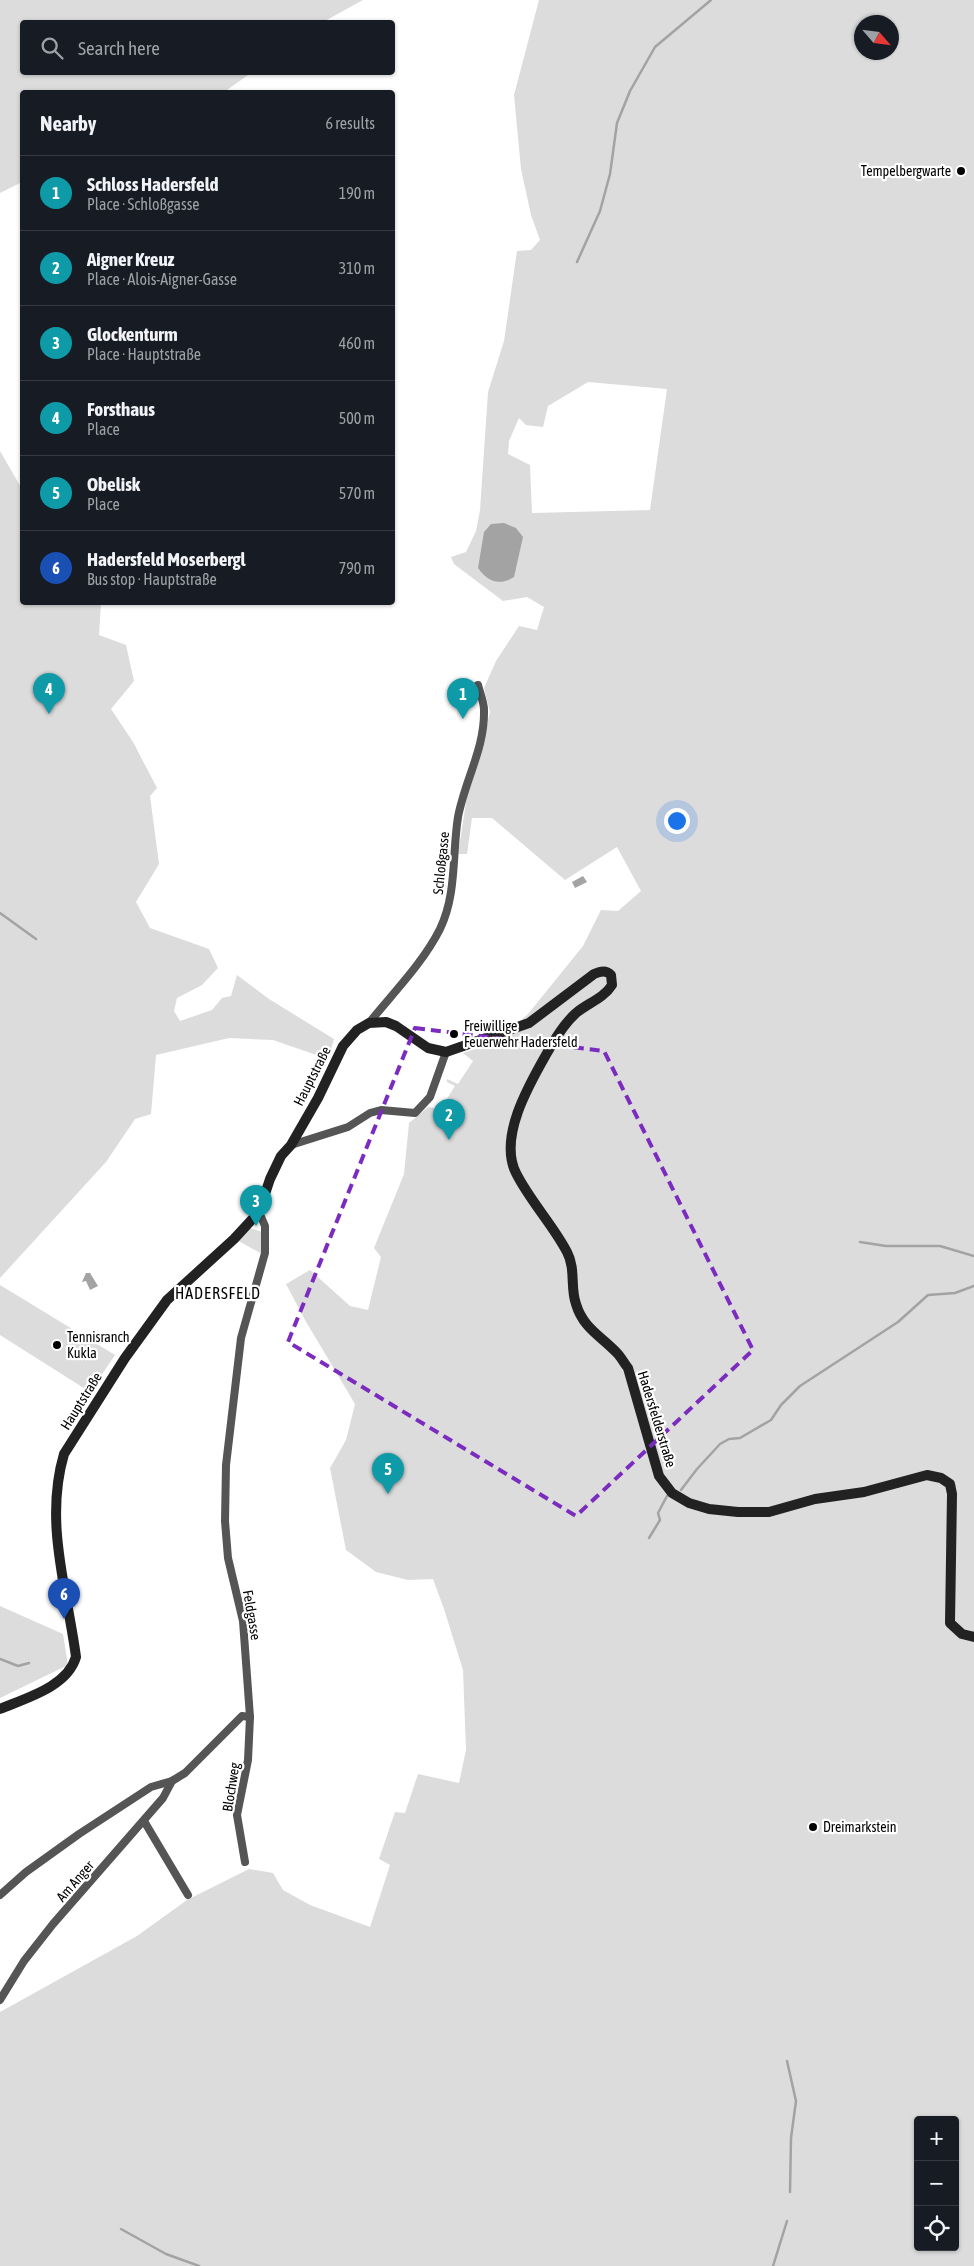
<!DOCTYPE html>
<meta charset="utf-8">
<style>
:root{--surface:#171b24;--page:#242831;--text:#f1f3f6;--muted:#9ea1a6;--line:#363941;--accent:#d93025}
body{margin:0;font-family:"Asap Condensed",sans-serif;background:var(--page);color:var(--text)}
.controls{position:absolute;right:15px;bottom:15px;display:grid;overflow:hidden;border-radius:5px;box-shadow:0 1px 4px #0004}
.controls button{width:45px;height:45px;display:grid;place-items:center;padding:0;border:0;border-bottom:1px solid var(--line);background:var(--surface);color:var(--text);font:25px sans-serif}
.compass{position:absolute;left:854px;top:15px;width:45px;height:45px;border-radius:50%;background:var(--surface);box-shadow:0 1px 4px #0004;rotate:118deg}
.you{position:absolute;left:676px;top:820px;width:18px;height:18px;margin:-12px;border:4px solid #fff;border-radius:50%;background:#1a73e8;box-shadow:0 0 0 8px #1a73e833}
.badge{display:grid;place-items:center;width:32px;height:32px;border-radius:50%;background:var(--accent);color:#fff;font-size:16px;font-weight:700}
.pin{position:absolute;translate:-50% -41px;filter:drop-shadow(0 1px 2px #0008)}
.pin::after{content:'';position:absolute;top:26px;width:18px;height:15px;background:inherit;clip-path:polygon(0 0,100% 0,50% 100%)}
.list{margin:0;padding:0;list-style:none}
h2{display:flex;justify-content:space-between;align-items:center;height:65px;margin:0;padding:0 20px;font-size:21px}
h2 small{font-size:16px;font-weight:400;color:var(--muted)}
.list li{display:grid;grid-template-columns:32px 1fr auto;gap:15px;align-items:center;box-sizing:border-box;height:75px;padding:0 20px;border-top:1px solid var(--line)}
.list b{display:block;font-size:19px;white-space:nowrap}
.list p{margin:0;font-size:16px;white-space:nowrap;color:var(--muted)}
.list em{font-size:16px;font-style:normal;color:var(--muted)}
.icon{flex:none;width:28px;height:28px;fill:none;stroke:currentColor;stroke-width:2;stroke-linecap:round;stroke-linejoin:round}
.map{position:relative;flex:none;width:974px;height:2266px;overflow:hidden}
.search{position:absolute;background:var(--surface);box-shadow:0 1px 4px #0004;left:20px;top:20px;width:375px;height:55px;display:flex;align-items:center;gap:12px;box-sizing:border-box;padding:0 18px;border-radius:5px;color:var(--muted);font-size:19px}
.panel{position:absolute;background:var(--surface);box-shadow:0 1px 4px #0004;left:20px;top:90px;width:375px;height:515px;border-radius:5px}
.map>svg:first-child{display:block}
</style>
<div class="map">
<svg width="974" height="2266" viewBox="0 0 974 2266">
<rect width="100%" height="100%" fill="#fff"/>
<g fill="#dcdcdc" fill-rule="evenodd">
<polygon points="0,0 363,0 323,22 22,22 22,72 251,73 224,92 22,92 22,182 0,193"/>
<path d="M539,0H974V2266H0V2012L137,1936L187,1900L249,1869L273,1873L283,1890L310,1905L370,1927L390,1865L379,1859L395,1812L405,1813L418,1774L459,1783L466,1750L463,1670L444,1609L433,1579L408,1580L376,1572L346,1550L330,1468L346,1440L355,1404L305,1320L286,1284L310,1270L350,1306L368,1310L381,1257L374,1248L404,1174L409,1123L428,1107L434,1108L433,1114L440,1110L455,1086L447,1082V1079L458,1084L473,1061L463,1053L509,1038L507,1033L528,1014L583,946L601,910L618,911L641,891L617,847L565,880L492,818H472L467,854H458L467,796L479,758L490,712L484,688L496,661L519,626L537,630L544,607L527,597L503,601L454,564L451,557L466,552L476,531L480,510L488,392L504,341L517,251L531,250L540,240L531,215L521,169L514,95ZM862,22H892V52H862ZM588,382L667,389L650,510L532,513L530,465L508,454L509,441L519,418L526,425L543,427L548,406ZM918,2120H955V2247H918Z"/>
<polygon points="0,451 22,489 22,602 101,603 99,635 126,645 134,681 111,709 133,742 157,788 150,796 159,864 136,902 150,928 209,949 218,968 202,985 177,998 174,1011 180,1021 212,1010 222,998 231,996 237,975 269,999 334,1039 328,1059 273,1040 229,1038 156,1055 151,1114 135,1119 106,1162 0,1278"/>
<polygon points="250,1228 262,1232 262,1254 237,1240"/>
<polygon points="0,1285 115,1355 90,1392 0,1335"/>
<polygon points="0,1606 63,1634 68,1665 0,1698"/>
</g>
<g fill="#a3a3a3">
<path d="M504,523L516,528L523,537L514,577C499,586 488,582 478,568L484,532L491,524Z"/>
<polygon points="583,876 587,882 575,888 572,882"/>
<polygon points="86,1273 90,1273 98,1286 90,1290 86,1281 82,1282"/>
</g>
<g fill="none" stroke-linecap="round" stroke-linejoin="round">
<g stroke="#a3a3a3" stroke-width="2.5">
<polyline points="577,262 600,211 610,174 617,123 630,91 655,47 711,0"/>
<polyline points="0,913 36,939"/>
<polyline points="860,1242 886,1246 940,1246 974,1256"/>
<polyline points="681,1490 697,1469 720,1444 729,1439 740,1438 771,1420 781,1405 800,1386 898,1322 928,1295 955,1293 974,1286"/>
<polyline points="649,1538 660,1520 658,1513 667,1496"/>
<polyline points="0,1659 18,1666 29,1663"/>
<polyline points="787,2061 796,2101 791,2138 790,2192"/>
<polyline points="121,2229 166,2254 199,2266"/>
<polyline points="773,2266 787,2221"/>
</g>
<g stroke="#555" stroke-width="8">
<path d="M369,1023C393,993 423,963 440,929C457,894 452,854 458,817C465,780 485,748 484,710C484,702 480,693 478,685"/>
<polyline points="291,1145 348,1127 370,1113 381,1110 415,1113 430,1097 446,1052"/>
<polyline points="144,1821 188,1895"/>
<polyline points="245,1862 237,1815 248,1760 250,1717 243,1621 228,1558 225,1521 226,1465 241,1338 265,1253 265,1226 259,1212"/>
<polyline points="0,1895 26,1872 79,1834 151,1787 172,1781 185,1773 242,1716 250,1717"/>
<polyline points="0,2000 24,1961 53,1924 163,1798 172,1781"/>
</g>
<path stroke="#222" stroke-width="10" d="M0,1709C26,1698 67,1687 76,1657C67,1589 44,1522 64,1454L125,1358L167,1300L234,1239L259,1212L270,1179L281,1156L291,1145L318,1098L343,1046L357,1030L369,1023L386,1022L396,1026L428,1048L446,1052L529,1023L594,974C601,971 606,970 611,975L612,985C604,998 588,1003 576,1013C566,1022 558,1034 551,1046C533,1078 497,1135 516,1173C530,1201 553,1225 567,1252C576,1269 570,1288 576,1304C583,1328 601,1336 617,1353C621,1357 624,1363 628,1368L659,1476L672,1493L689,1503L709,1509L738,1512H769L815,1499L864,1492L927,1475L941,1478L950,1484L952,1494L950,1623L962,1634L974,1637"/>
</g>
<path fill="none" stroke="#7b2cbf" stroke-width="4" stroke-dasharray="10 6" stroke-linejoin="round" d="M415,1028L604,1051L753,1350L576,1516L288,1342Z"/>
<g fill="#000" stroke="#fff" stroke-width="2">
<circle cx="961" cy="171" r="5"/>
<circle cx="454" cy="1034" r="5"/>
<circle cx="57" cy="1345" r="5"/>
<circle cx="813" cy="1827" r="5"/>
</g>
<g text-anchor="middle" dominant-baseline="central" stroke-width="4.5" stroke-linejoin="round" paint-order="stroke">
<g font-size="14" fill="#000" stroke="#fff" text-anchor="start">
<text x="951" y="171" text-anchor="end">Tempelbergwarte</text>
<text x="464" y="1026">Freiwillige<tspan x="464" dy="16">Feuerwehr Hadersfeld</tspan></text>
<text x="67" y="1337">Tennisranch<tspan x="67" dy="16">Kukla</tspan></text>
<text x="823" y="1827">Dreimarkstein</text>
</g>
<g font-size="14" fill="#000" stroke="#fff">
<text transform="translate(441 863) rotate(-84)">Schloßgasse</text>
<text transform="translate(312 1076) rotate(-63)">Hauptstraße</text>
<text transform="translate(81 1401) rotate(-58)">Hauptstraße</text>
<text transform="translate(657 1419) rotate(73)">Hadersfelderstraße</text>
<text transform="translate(252 1615) rotate(80)">Feldgasse</text>
<text transform="translate(231 1787) rotate(-81)">Blochweg</text>
<text transform="translate(75 1881) rotate(-49)">Am Anger</text>
</g>
<g font-size="16" letter-spacing="1" fill="#000" stroke="#fff">
<text x="218" y="1293">HADERSFELD</text>
</g>
</g>
</svg>
<div class="controls">
<button>+</button>
<button>−</button>
<button><svg class="icon" aria-label="locate" viewBox="0 0 24 24"><circle cx="12" cy="12" r="6"/><path d="M12 2v4M12 18v4M2 12h4M18 12h4"/></svg></button>
</div>
<svg class="compass" viewBox="-18 -18 36 36"><path d="M0-13l5 13h-10z" fill="#e53935"/><path d="M0 13l5-13h-10z" fill="#9ea1a6"/></svg>
<div class="you"></div>
<div class="pin badge" style="left:463px;top:719px;background:#0f9aa8">1</div>
<div class="pin badge" style="left:449px;top:1140px;background:#0f9aa8">2</div>
<div class="pin badge" style="left:256px;top:1226px;background:#0f9aa8">3</div>
<div class="pin badge" style="left:49px;top:714px;background:#0f9aa8">4</div>
<div class="pin badge" style="left:388px;top:1494px;background:#0f9aa8">5</div>
<div class="pin badge" style="left:64px;top:1619px;background:#1a4fb4">6</div>
<div class="search"><svg class="icon" aria-label="search" viewBox="0 0 24 24"><circle cx="10" cy="10" r="6"/><path d="M15 15l6 6"/></svg>Search here</div>
<section class="panel">
<h2>Nearby<small>6 results</small></h2>
<ul class="list">
<li><span class="badge" style="background:#0f9aa8">1</span><div><b>Schloss Hadersfeld</b><p>Place · Schloßgasse</p></div><em>190 m</em></li>
<li><span class="badge" style="background:#0f9aa8">2</span><div><b>Aigner Kreuz</b><p>Place · Alois-Aigner-Gasse</p></div><em>310 m</em></li>
<li><span class="badge" style="background:#0f9aa8">3</span><div><b>Glockenturm</b><p>Place · Hauptstraße</p></div><em>460 m</em></li>
<li><span class="badge" style="background:#0f9aa8">4</span><div><b>Forsthaus</b><p>Place</p></div><em>500 m</em></li>
<li><span class="badge" style="background:#0f9aa8">5</span><div><b>Obelisk</b><p>Place</p></div><em>570 m</em></li>
<li><span class="badge" style="background:#1a4fb4">6</span><div><b>Hadersfeld Moserbergl</b><p>Bus stop · Hauptstraße</p></div><em>790 m</em></li>
</ul>
</section>
</div>
